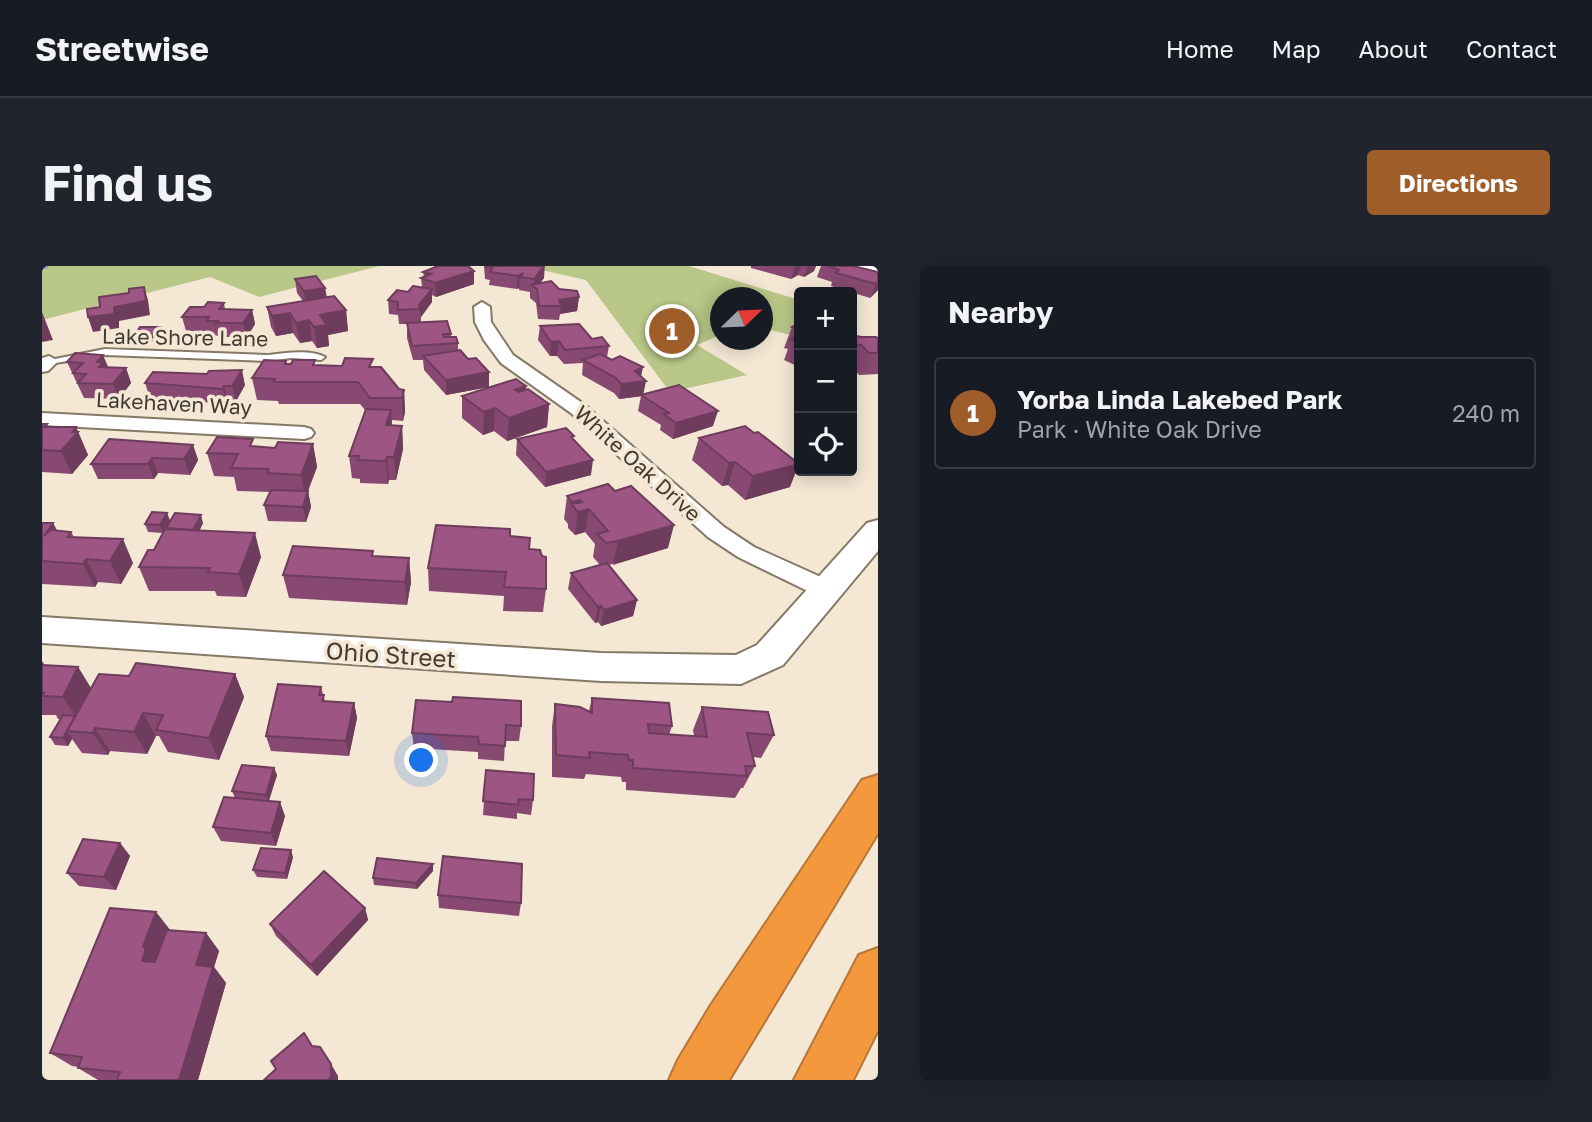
<!DOCTYPE html>
<meta charset="utf-8">
<style>
:root{--surface:#171b24;--page:#20242c;--text:#f1f3f6;--muted:#9ea1a6;--line:#363941;--accent:#9f5d2a}
body{margin:0;font-family:"Golos Text",sans-serif;background:var(--page);color:var(--text)}
.controls{position:absolute;right:21px;top:21px;display:grid;overflow:hidden;border-radius:7px;box-shadow:0 4px 18px #0003}
.controls button{width:63px;height:63px;display:grid;place-items:center;padding:0;border:0;border-bottom:2px solid var(--line);background:var(--surface);color:var(--text);font:35px sans-serif}
.compass{position:absolute;left:668px;top:21px;width:63px;height:63px;border-radius:50%;background:var(--surface);box-shadow:0 4px 18px #0003;rotate:67deg}
.you{position:absolute;left:380px;top:495px;width:24px;height:24px;margin:-18px;border:5px solid #fff;border-radius:50%;background:#1a73e8;box-shadow:0 0 0 10px #1a73e833}
.badge{display:grid;place-items:center;width:46px;height:46px;border-radius:50%;background:var(--accent);color:#fff;font-size:23px;font-weight:700}
.pin{position:absolute;translate:-50% -50%;border:4px solid #fff;box-shadow:0 2px 7px #0006}
.list{margin:0;padding:0;list-style:none}
h2{display:flex;justify-content:space-between;align-items:center;height:91px;margin:0;padding:0 28px;font-size:30px}
h2 small{font-size:23px;font-weight:400;color:var(--muted)}
.list li{display:grid;grid-template-columns:46px 1fr auto;gap:21px;align-items:center;box-sizing:border-box;height:112px;margin:0 14px 14px;padding:0 14px;border:2px solid var(--line);border-radius:7px}
.list b{display:block;font-size:26px;white-space:nowrap}
.list p{margin:0;font-size:23px;white-space:nowrap;color:var(--muted)}
.list em{font-size:23px;font-style:normal;color:var(--muted)}
.icon{flex:none;width:38px;height:38px;fill:none;stroke:currentColor;stroke-width:2;stroke-linecap:round;stroke-linejoin:round}
.map{position:relative;flex:none;width:836px;height:814px;overflow:hidden;border-radius:7px}
header{display:flex;align-items:center;gap:42px;box-sizing:border-box;height:98px;padding:0 35px;background:var(--surface);border-bottom:2px solid var(--line)}
header strong{font-size:33px}
nav{display:flex;gap:38px;margin-inline-start:auto;font-size:24px}
.intro{display:flex;align-items:center;justify-content:space-between;box-sizing:border-box;height:168px;padding:0 42px}
h1{margin:0;font-size:49px}
.button{padding:18px 32px;border-radius:7px;background:var(--accent);color:#fff;font-size:24px;font-weight:700}
main{display:flex;gap:42px;padding:0 42px}
aside{flex:1;background:var(--surface);border-radius:7px;box-shadow:0 4px 18px #0003}
.map>svg:first-child{display:block}
</style>
<header>
<strong>Streetwise</strong>
<nav><a>Home</a><a>Map</a><a>About</a><a>Contact</a></nav>
</header>
<div class="intro"><h1>Find us</h1><a class="button">Directions</a></div>
<main>
<div class="map">
<svg width="836" height="814" viewBox="0 0 836 814">
<rect width="100%" height="100%" fill="#f4e7d4"/>
<g fill="#b9c788">
<polygon points="0,0 337,0 217,31 168,11 0,54"/>
<polygon points="482,0 647,0 757,34 757,71 721,62 720,32 678,32 678,69 655,79 705,109 628,126 544,14"/>
</g>
<g fill="none" stroke-linecap="round" stroke-linejoin="round">
<polyline stroke="#7598de" stroke-width="4.5" points="0,1 4,0"/>
<defs>
<path id="lane" d="M63,83L225,89C243,87 268,83 283,91L279,94L249,92L225,95L63,89L7,98L3,95Z"/>
<g id="street">
<polygon points="809,0 836,0 836,7 811,3"/>
<polygon points="440,36 448,41 449,56 471,89 543,139 682,261 712,281 792,317 796,323 792,329 783,332 774,329 696,291 666,271 529,147 459,97 442,74 433,56 432,41"/>
<polygon points="7,90 16,95 6,105 0,106 0,92"/>
<polygon points="0,147 262,161 269,163 272,167 269,171 262,173 0,159"/>
</g>
<polygon id="secondary" points="836,254 836,285 741,399 699,418 559,415 0,377 0,351 559,387 694,389 715,379 825,257"/>
<g id="highway">
<polygon points="836,509 836,567 687,814 627,814 636,794 669,739 820,514"/>
<polygon points="836,682 836,764 811,814 752,814 817,689"/>
</g>
</defs>
<use href="#lane" stroke="#847867" stroke-width="4"/>
<use href="#street" stroke="#847867" stroke-width="4"/>
<use href="#secondary" stroke="#847867" stroke-width="4"/>
<use href="#highway" stroke="#b5773a" stroke-width="4"/>
<use href="#lane" fill="#fff" fill-rule="evenodd"/>
<use href="#street" fill="#fff" fill-rule="evenodd"/>
<use href="#secondary" fill="#fff" fill-rule="evenodd"/>
<use href="#highway" fill="#f4983d" fill-rule="evenodd"/>
</g>
<g fill="#874971">
<polygon points="442,0 503,0 502,12 498,17 517,23 537,31 535,45 518,48 517,54 496,53 494,37 488,32 488,26 477,24 477,22 475,23 447,19 448,14 443,13"/>
<polygon points="709,0 774,0 772,5 762,11 756,9 749,13 709,2"/>
<polygon points="779,0 811,0 836,6 836,24 828,32 789,20 790,16 775,11"/>
<polygon points="432,5 432,18 394,31 390,29 390,36 379,51 379,56 409,68 409,71 416,77 416,84 447,121 404,129 382,104 381,94 371,94 365,72 365,58 357,58 356,49 347,48 346,34 380,21 379,12 382,11 381,6"/>
<polygon points="253,13 283,22 285,31 304,44 306,65 286,69 287,80 275,82 270,75 258,77 251,67 234,70 229,61 225,41 261,35 255,27"/>
<polygon points="182,37 183,43 210,44 213,58 205,71 178,71 177,70 168,69 167,65 144,65 140,51 162,41"/>
<polygon points="757,57 757,101 742,94 746,83 742,82 750,61"/>
<polygon points="498,60 550,73 567,80 565,91 599,110 601,129 671,160 631,173 618,164 619,159 596,145 599,130 577,133 572,127 540,109 541,97 522,98 515,90 508,90 496,74"/>
<polygon points="810,60 812,65 811,69 819,71 836,72 836,108 817,109 810,101"/>
<polygon points="119,61 121,68 117,76 95,76 93,68"/>
<polygon points="33,87 66,101 84,102 89,117 77,133 42,132 25,96"/>
<polygon points="244,95 245,98 331,101 357,123 362,124 363,146 361,155 350,154 350,160 360,160 361,183 354,214 347,214 346,218 318,217 318,213 310,212 307,190 323,144 318,138 237,138 236,135 215,134 210,112"/>
<polygon points="103,117 203,119 194,135 186,135 185,138 108,132"/>
<polygon points="484,120 484,124 507,138 505,161 465,175 452,165 441,169 420,152 420,130"/>
<polygon points="0,158 5,158 6,161 34,161 46,189 30,208 0,206"/>
<polygon points="657,172 748,221 703,234 686,219 680,220 650,194"/>
<polygon points="475,173 532,174 549,209 503,221 474,189"/>
<polygon points="271,178 275,201 266,225 269,241 264,256 226,255 222,239 228,226 195,225 192,211 172,210 165,187 213,181 233,182"/>
<polygon points="151,179 156,194 148,209 116,207 112,213 56,213 49,198"/>
<polygon points="566,218 626,282 567,299 595,334 591,350 559,360 556,356 553,357 526,323 529,307 558,299 551,291 553,278 543,266 533,269 526,262 526,258 522,253 525,230"/>
<polygon points="125,247 128,255 123,263 161,257 157,265 219,291 204,331 175,330 173,325 107,325 97,301 112,284 121,267 106,266 103,258"/>
<polygon points="0,257 11,257 15,265 29,266 32,271 91,297 79,318 56,316 53,321 0,318"/>
<polygon points="468,270 487,283 504,323 501,346 461,345 462,330 387,325 386,302"/>
<polygon points="367,292 369,316 365,339 247,332 241,309"/>
<polygon points="0,395 3,399 36,401 49,422 87,410 193,408 202,431 177,494 126,486 117,470 114,470 105,488 68,485 66,489 40,487 30,473 26,480 13,479 8,471 19,453 16,453 14,449 0,449"/>
<polygon points="279,421 283,435 312,437 315,452 307,490 229,485 224,470"/>
<polygon points="550,432 630,460 627,469 652,470 651,464 660,441 732,469 719,492 711,491 713,500 701,522 699,522 693,532 584,524 584,516 580,516 579,511 544,508 542,513 510,511 510,460 513,438 547,445"/>
<polygon points="410,436 479,460 477,475 463,475 462,495 436,493 436,486 372,482 370,467"/>
<polygon points="232,502 235,509 227,535 243,550 234,580 179,575 171,561 193,532 190,525"/>
<polygon points="444,504 491,534 489,549 475,547 475,553 441,549"/>
<polygon points="78,577 88,590 74,624 37,620 25,607"/>
<polygon points="251,591 245,613 215,611 211,604"/>
<polygon points="391,605 375,623 332,619 331,612"/>
<polygon points="396,629 479,637 477,650 397,642"/>
<polygon points="323,642 326,654 275,710 234,670 228,658"/>
<polygon points="114,646 128,664 164,667 177,685 172,701 184,717 156,814 56,814 36,802 36,801 30,800 8,787"/>
</g>
<g fill="#6e3c5c">
<polygon points="502,0 502,12 494,23 492,21 492,13"/>
<polygon points="753,0 759,0 756,9 749,13"/>
<polygon points="766,0 774,0 772,5 762,11"/>
<polygon points="432,5 432,18 394,31 393,17"/>
<polygon points="481,7 478,11 477,22 475,23 476,10"/>
<polygon points="836,16 836,24 828,32 834,18"/>
<polygon points="102,21 106,34 108,49 77,55 77,62 51,66 46,51"/>
<polygon points="283,22 285,35 264,39 262,25"/>
<polygon points="390,23 390,36 379,51 377,39"/>
<polygon points="537,31 535,45 518,48 519,40 517,34"/>
<polygon points="210,44 213,58 205,71 201,57"/>
<polygon points="304,44 306,65 286,69 287,80 275,82 272,61 278,49"/>
<polygon points="0,46 11,74 0,76"/>
<polygon points="248,47 251,67 234,70 230,50"/>
<polygon points="267,54 270,75 258,77 254,57"/>
<polygon points="119,61 121,68 117,76 114,68"/>
<polygon points="517,75 515,90 508,90 509,76"/>
<polygon points="61,89 67,103 63,116 55,96"/>
<polygon points="601,101 598,116 604,115 601,130 577,133 579,118 593,105"/>
<polygon points="84,102 89,117 77,133 71,118"/>
<polygon points="200,104 203,119 194,135 190,120"/>
<polygon points="447,106 447,121 404,129 404,114"/>
<polygon points="182,120 186,135 185,138 181,123"/>
<polygon points="484,120 483,142 473,124"/>
<polygon points="362,124 363,146 361,155 360,132"/>
<polygon points="507,138 505,161 465,175 467,152"/>
<polygon points="453,142 452,165 441,169 442,146"/>
<polygon points="349,144 350,166 344,159"/>
<polygon points="676,145 671,160 631,173 634,157"/>
<polygon points="360,160 361,183 354,214 352,191"/>
<polygon points="34,161 46,189 30,208 19,185"/>
<polygon points="271,178 275,201 263,232 259,209"/>
<polygon points="151,179 156,194 148,209 142,193"/>
<polygon points="345,191 347,214 346,218 344,195"/>
<polygon points="110,192 116,207 112,213 106,198"/>
<polygon points="551,194 549,209 503,221 504,206"/>
<polygon points="693,196 686,219 680,220 687,197"/>
<polygon points="757,198 748,221 703,234 711,210"/>
<polygon points="266,225 269,241 264,256 261,241"/>
<polygon points="547,243 543,266 533,269 536,246"/>
<polygon points="125,247 128,255 121,267 118,259"/>
<polygon points="159,249 161,257 154,272 151,264"/>
<polygon points="11,257 24,281 2,270"/>
<polygon points="632,259 626,282 571,299 576,275"/>
<polygon points="213,267 219,291 204,331 197,308"/>
<polygon points="81,273 91,297 79,318 68,295"/>
<polygon points="367,292 369,316 365,339 363,316"/>
<polygon points="44,293 56,316 53,321 41,298"/>
<polygon points="595,334 591,350 559,360 562,344"/>
<polygon points="559,340 556,356 553,357 556,341"/>
<polygon points="36,401 50,424 36,454 21,431"/>
<polygon points="193,408 202,431 177,494 167,472"/>
<polygon points="312,437 315,452 307,490 304,475"/>
<polygon points="101,447 114,470 105,488 92,466"/>
<polygon points="53,462 68,485 66,489 51,467"/>
<polygon points="25,465 30,473 26,480 21,472"/>
<polygon points="232,502 235,509 226,536 224,529"/>
<polygon points="238,536 243,550 234,580 229,567"/>
<polygon points="78,577 88,590 74,624 62,611"/>
<polygon points="249,584 251,591 245,613 243,607"/>
<polygon points="391,598 391,605 375,623 374,617"/>
<polygon points="323,642 326,654 275,710 269,699"/>
<polygon points="114,646 128,664 117,695 100,695 101,681"/>
<polygon points="164,667 177,685 172,701 184,717 156,814 137,814 154,699"/>
<polygon points="289,798 296,810 296,814 286,814"/>
</g>
<g fill="#9d5583" stroke="#6e3c5c" stroke-width="2">
<polygon points="396,0 426,0 432,5 393,17 379,12 389,8 381,6"/>
<polygon points="443,0 502,0 492,13 478,11 481,7 476,10 448,6 451,1"/>
<polygon points="786,0 811,0 836,6 836,16 834,18 794,7 797,4"/>
<polygon points="274,10 283,22 262,25 253,13"/>
<polygon points="509,15 517,23 535,25 537,31 517,34 519,40 497,40 495,23 489,19"/>
<polygon points="371,20 390,23 377,39 378,43 356,44 356,36 346,34 355,24 366,26"/>
<polygon points="102,21 104,35 72,41 72,48 46,51 45,43 58,41 57,31 87,27 87,23"/>
<polygon points="292,30 304,44 278,49 285,59 272,61 267,54 254,57 248,47 230,50 225,41"/>
<polygon points="166,36 182,37 177,43 210,44 201,57 174,57 176,55 165,55 167,51 140,51 148,41 162,41"/>
<polygon points="405,55 409,68 401,68 402,71 414,71 416,77 370,80 365,57"/>
<polygon points="757,57 757,64 750,61"/>
<polygon points="537,58 550,73 560,71 567,80 523,84 517,75 509,76 498,60"/>
<polygon points="98,61 119,61 114,68 93,68"/>
<polygon points="757,69 757,76 749,73"/>
<polygon points="810,69 819,71 834,71 836,72 836,87 827,87 819,79 810,78"/>
<polygon points="418,84 426,93 434,92 447,106 404,114 381,90"/>
<polygon points="33,87 61,89 55,96 61,96 57,101 84,102 71,118 36,117 44,108 31,107 41,97 25,96"/>
<polygon points="558,88 570,94 578,90 601,101 593,105 604,115 579,118 574,112 541,94"/>
<polygon points="303,92 331,93 327,101 339,101 357,123 362,124 360,132 328,132 316,116 232,116 233,113 210,112 222,94 244,95 243,98 249,98 251,94 273,94 271,99 300,100"/>
<polygon points="200,104 190,120 182,120 181,123 103,117 111,106 165,108 167,105"/>
<polygon points="474,113 484,120 473,124 477,126 486,123 507,138 467,152 453,142 442,146 420,130"/>
<polygon points="637,119 676,145 634,157 622,148 627,147 599,129"/>
<polygon points="324,143 349,144 344,159 360,160 352,191 345,191 344,195 316,194 317,190 307,190"/>
<polygon points="0,158 5,158 2,161 34,161 30,166 36,166 19,185 0,184"/>
<polygon points="703,160 712,167 716,166 757,198 711,210 693,196 687,197 657,172"/>
<polygon points="524,162 532,170 529,171 551,194 504,206 475,173"/>
<polygon points="175,171 211,173 208,180 233,182 236,176 271,178 259,209 225,207 227,203 189,202 196,188 165,187"/>
<polygon points="67,173 151,179 142,193 110,192 106,198 49,198"/>
<polygon points="566,218 573,225 589,220 632,259 576,275 564,277 555,268 566,265 547,243 536,246 529,238 540,236 538,234 530,236 525,230"/>
<polygon points="229,224 266,225 261,241 222,239"/>
<polygon points="110,246 125,247 118,259 103,258"/>
<polygon points="133,247 159,249 151,264 124,262"/>
<polygon points="0,257 11,257 2,270 9,264 29,266 26,271 81,273 68,295 44,293 41,298 0,295"/>
<polygon points="394,259 468,263 468,270 488,272 487,283 498,284 500,290 504,291 504,323 462,321 464,306 386,302"/>
<polygon points="123,263 213,267 197,308 166,306 168,302 97,301 106,284 112,284"/>
<polygon points="251,280 331,285 330,290 367,292 363,316 241,309"/>
<polygon points="565,297 595,334 562,344 559,340 556,341 529,307"/>
<polygon points="94,397 193,408 167,472 114,464 121,449 101,447 92,466 53,462 51,467 25,465 57,408 87,410"/>
<polygon points="0,399 36,401 21,431 0,430 2,427 0,427"/>
<polygon points="236,418 279,421 277,429 282,429 280,435 312,437 304,475 224,470"/>
<polygon points="411,431 479,435 479,460 464,459 463,480 437,478 436,471 370,467 374,434 410,436"/>
<polygon points="550,432 627,437 630,460 606,458 607,467 665,471 660,441 726,446 732,469 705,467 713,500 703,500 705,510 591,502 591,494 587,494 586,489 547,486 548,492 514,489 513,438 538,441 550,447"/>
<polygon points="21,449 33,450 21,472 8,471"/>
<polygon points="200,499 232,502 224,529 190,525"/>
<polygon points="444,504 492,508 491,534 477,533 476,539 441,535"/>
<polygon points="182,531 238,536 229,567 171,561"/>
<polygon points="41,573 78,577 62,611 25,607"/>
<polygon points="219,582 249,584 243,607 211,604"/>
<polygon points="401,590 480,598 479,637 396,629"/>
<polygon points="335,592 391,598 374,617 331,612"/>
<polygon points="282,605 323,642 269,699 228,658"/>
<polygon points="68,642 114,646 101,681 104,682 100,695 113,696 125,664 164,667 154,699 171,701 137,814 75,814 78,806 36,802 40,791 8,787"/>
<polygon points="262,767 270,780 278,781 289,798 289,811 286,814 222,814 234,803 229,795"/>
</g>
<g text-anchor="middle" dominant-baseline="central" stroke-width="7" stroke-linejoin="round" paint-order="stroke">
<g font-size="21" fill="#413b34" stroke="#f4e7d4">
<text transform="translate(143 71) rotate(1)">Lake Shore Lane</text>
<text transform="translate(132 137) rotate(3)">Lakehaven Way</text>
<text transform="translate(596 197) rotate(42)">White Oak Drive</text>
</g>
<g font-size="24" fill="#413b34" stroke="#f4e7d4">
<text transform="translate(349 388) rotate(4)">Ohio Street</text>
</g>
</g>
</svg>
<div class="controls">
<button>+</button>
<button>−</button>
<button><svg class="icon" aria-label="locate" viewBox="0 0 24 24"><circle cx="12" cy="12" r="6"/><path d="M12 2v4M12 18v4M2 12h4M18 12h4"/></svg></button>
</div>
<svg class="compass" viewBox="-18 -18 36 36"><path d="M0-13l5 13h-10z" fill="#e53935"/><path d="M0 13l5-13h-10z" fill="#9ea1a6"/></svg>
<div class="you"></div>
<div class="pin badge" style="left:630px;top:65px">1</div>
</div>
<aside>
<h2>Nearby<small></small></h2>
<ul class="list">
<li><span class="badge">1</span><div><b>Yorba Linda Lakebed Park</b><p>Park · White Oak Drive</p></div><em>240 m</em></li>
</ul>
</aside>
</main>
